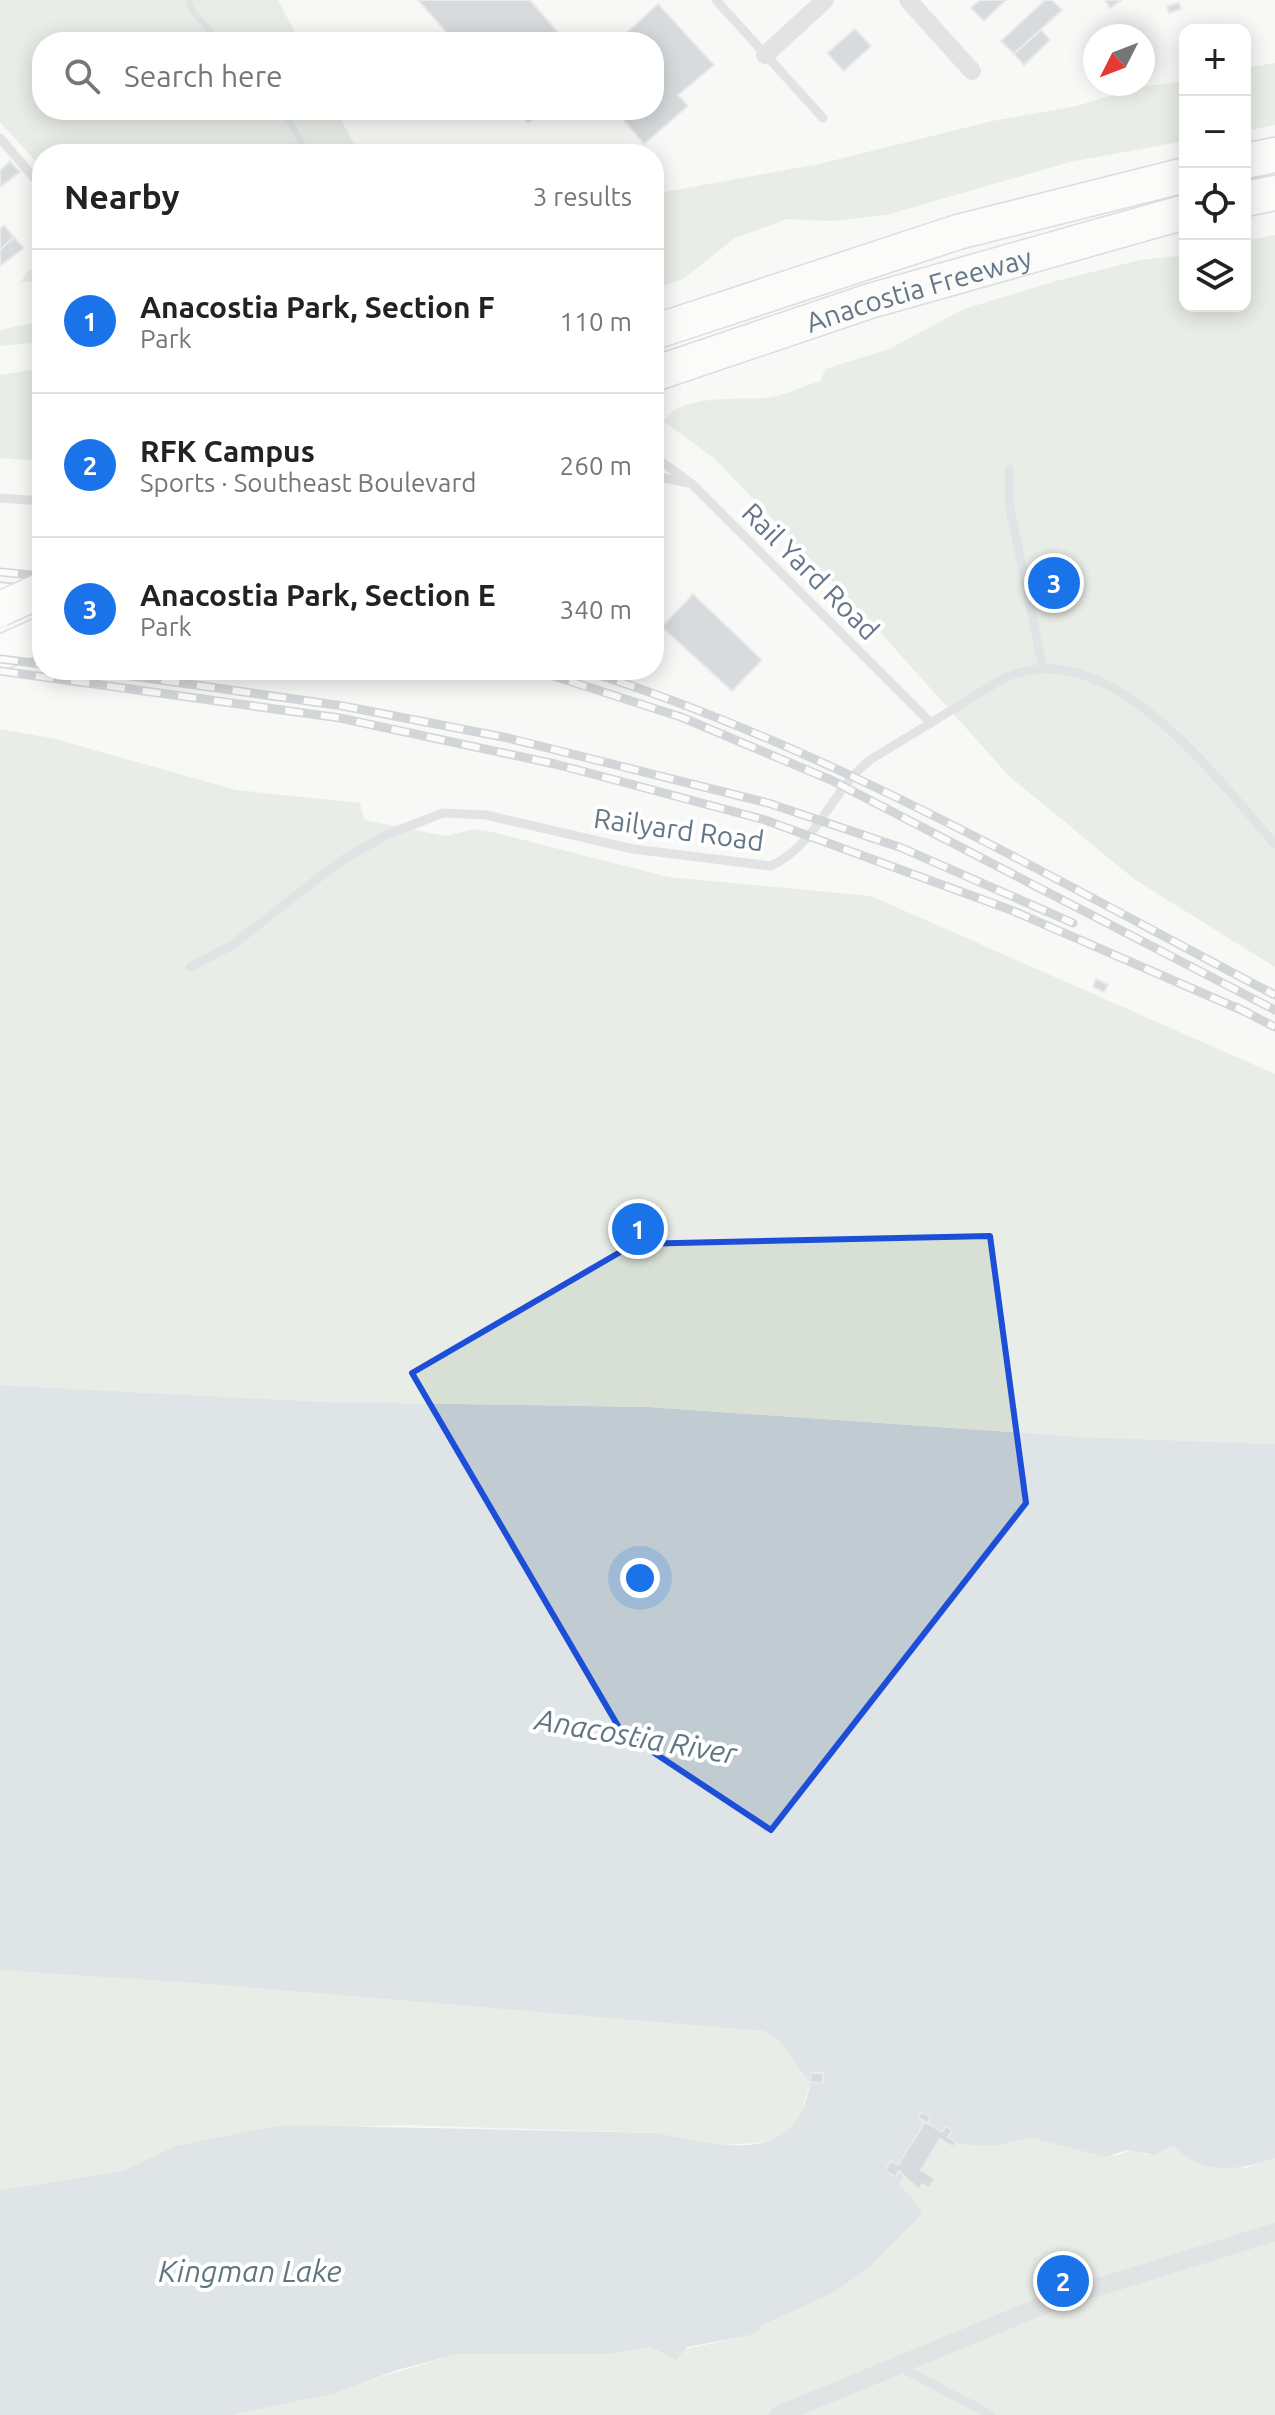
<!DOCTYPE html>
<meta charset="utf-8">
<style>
:root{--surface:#fff;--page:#f6f6f6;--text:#222;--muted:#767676;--line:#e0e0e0;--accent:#1a73e8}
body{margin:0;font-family:Ubuntu,sans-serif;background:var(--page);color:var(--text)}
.controls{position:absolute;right:24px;top:24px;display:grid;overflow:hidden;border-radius:16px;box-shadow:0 4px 20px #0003}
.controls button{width:72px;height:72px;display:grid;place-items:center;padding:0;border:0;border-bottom:2px solid var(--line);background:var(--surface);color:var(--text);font:40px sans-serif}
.compass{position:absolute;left:1083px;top:24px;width:72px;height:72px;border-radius:50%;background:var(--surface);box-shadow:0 4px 20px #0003;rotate:228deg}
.you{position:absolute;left:640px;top:1578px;width:28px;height:28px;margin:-20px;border:6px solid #fff;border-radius:50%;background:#1a73e8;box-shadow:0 0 0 12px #1a73e833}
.badge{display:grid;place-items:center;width:52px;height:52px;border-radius:50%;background:var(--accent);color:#fff;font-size:26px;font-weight:700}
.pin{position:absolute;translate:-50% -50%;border:4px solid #fff;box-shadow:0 2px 8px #0006}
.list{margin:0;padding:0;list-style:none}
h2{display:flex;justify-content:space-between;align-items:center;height:104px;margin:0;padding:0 32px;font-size:34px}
h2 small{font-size:26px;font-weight:400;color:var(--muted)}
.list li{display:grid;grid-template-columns:52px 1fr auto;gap:24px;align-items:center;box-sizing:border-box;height:144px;padding:0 32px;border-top:2px solid var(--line)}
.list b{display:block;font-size:30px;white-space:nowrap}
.list p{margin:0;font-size:26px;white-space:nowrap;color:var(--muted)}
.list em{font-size:26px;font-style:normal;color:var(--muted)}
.icon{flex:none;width:44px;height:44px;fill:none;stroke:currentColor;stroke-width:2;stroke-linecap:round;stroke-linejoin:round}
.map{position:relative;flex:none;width:1275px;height:2415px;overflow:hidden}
.search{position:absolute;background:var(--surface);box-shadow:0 4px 20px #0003;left:32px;top:32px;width:632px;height:88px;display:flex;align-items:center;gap:20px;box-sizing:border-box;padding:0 28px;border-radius:32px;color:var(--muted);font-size:30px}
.panel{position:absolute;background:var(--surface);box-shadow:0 4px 20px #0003;left:32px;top:144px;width:632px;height:536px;border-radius:32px}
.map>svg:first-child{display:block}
</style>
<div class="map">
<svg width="1275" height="2415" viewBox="0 0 1275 2415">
<rect width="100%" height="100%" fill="#f8f8f5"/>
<g fill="#d8e0d5">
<polygon points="0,0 278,0 300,42 42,42 42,110 336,110 359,154 42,154 42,168 0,122"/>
<polygon points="1275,63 1275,125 1245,131 1245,68"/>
<polygon points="1185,81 1185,141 1070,162 886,215 832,221 787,219 735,238 683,279 654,289 654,194 819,164 992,121 1077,106 1139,87"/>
<path d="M1275,235V967L1134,879L1009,776L880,632L714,458L664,422C676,394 740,400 765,398C784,396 803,386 821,381L825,369L889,349L964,309L1056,281L1140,260L1185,255V306H1245V241Z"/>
<polygon points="42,264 42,280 20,283 29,270"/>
<polygon points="42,321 42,342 0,346 0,330"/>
<polygon points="42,368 42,461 0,458 0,375"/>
<polygon points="0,729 55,739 236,790 360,803 364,820 446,836 473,829 492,832 668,877 871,896 1275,1074 1275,1444 1084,1437 648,1407 325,1402 0,1385"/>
<polygon points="0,1811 470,2005 764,2031 779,2041 810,2083 798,2124 779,2139 758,2143 717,2145 657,2133 401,2125 343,2127 175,2146 123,2171 0,2190"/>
<polygon points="931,2136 967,2145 995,2146 1032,2138 1115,2156 1131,2150 1147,2155 1171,2146 1188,2158 1246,2168 1275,2158 1275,2415 233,2415 300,2401 458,2354 610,2354 649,2347 662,2354 752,2335 765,2324 833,2293 869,2268 922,2214 916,2202 899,2184"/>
</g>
<path fill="#c1ccd2" d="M0,1385L325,1402L648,1407L1084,1437L1275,1444V2158C1247,2168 1214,2175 1187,2157C1181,2154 1178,2149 1171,2146L1155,2155L1127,2150L1106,2157L1032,2138L995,2146L967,2145L931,2137L899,2184L916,2202L922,2214L869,2268L833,2293L765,2324L752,2335L687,2347L676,2360L649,2347L610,2354H458L397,2370L332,2394L233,2415H0V2190L123,2171L175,2146L283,2125L657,2133C719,2145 797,2169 810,2083L779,2041L764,2031L211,1984L0,1970Z"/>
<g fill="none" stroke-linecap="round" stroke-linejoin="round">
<g stroke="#c1ccd2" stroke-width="6">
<polyline points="189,0 192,10 219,42"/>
<polyline points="284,110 307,154"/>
</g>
</g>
<g fill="#b0b8be" stroke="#d9d9d7" stroke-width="2">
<polygon points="418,0 530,0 563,38 624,35 658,4 714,65 678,95 688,106 644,144 615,110 654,110 654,42 455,42"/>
<polygon points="980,0 1006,0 984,21 971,8"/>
<polygon points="1045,0 1052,0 1062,10 1014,54 1001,41"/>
<polygon points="1105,0 1122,0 1110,8"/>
<polygon points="1179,3 1181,9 1169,13 1167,6"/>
<polygon points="855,29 871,46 844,71 827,53"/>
<polygon points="1041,30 1050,40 1024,65 1014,54"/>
<polygon points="516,110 543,110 528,123"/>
<polygon points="10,161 20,172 0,187 0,171"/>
<polygon points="4,225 14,237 0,250 0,229"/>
<polygon points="14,237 24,248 0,266 0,250"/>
<polygon points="693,594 762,660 732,691 662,627"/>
<polygon points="1096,979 1108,985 1104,992 1093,987"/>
<polygon points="811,2073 823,2073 823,2083 810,2082"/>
<polygon points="922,2112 931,2117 927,2123 942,2132 946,2126 952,2130 948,2137 956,2142 953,2147 940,2139 921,2170 935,2179 929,2188 922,2184 919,2190 899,2171 896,2177 885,2170 891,2161 898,2165 925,2122 918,2117"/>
</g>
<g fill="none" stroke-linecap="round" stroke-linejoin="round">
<defs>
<g id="motorway">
<polyline points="1245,161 1275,155"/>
<polyline points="1245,199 1275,193"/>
<polyline points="654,332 958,232 1185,175"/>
<path id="s1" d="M654,374L870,301L1185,212"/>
<polyline points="0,653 42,634"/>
</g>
</defs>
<use href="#motorway" stroke="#b9bdc0" stroke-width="37"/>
<g stroke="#c7cbce" stroke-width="9">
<polyline points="716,0 823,118"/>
<polyline points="0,138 42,187"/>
<polyline points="654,456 692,484 931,723"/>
<polyline points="1009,469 1009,504 1043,668"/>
<polyline points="654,476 689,483"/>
<polyline points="0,498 42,501"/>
<path d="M190,967L231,946L339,862L386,835L443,813L486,815L633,849L771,866C818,844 831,790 870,760L1004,678C1109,631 1214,776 1275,844"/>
<polyline points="900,2367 991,2415"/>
</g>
<g stroke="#c7cbce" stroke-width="18">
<polyline points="908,0 972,71"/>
<polyline points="765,55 825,0"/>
<polyline points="778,2415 1051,2302 1275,2232"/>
</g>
<use href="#motorway" stroke="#fff" stroke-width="34"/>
<defs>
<g id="rail">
<polyline points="0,572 42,576"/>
<polyline points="0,586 42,590"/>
<polyline points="0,659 42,664"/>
<polyline points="90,670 343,706 508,738 768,803 902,848 1073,923"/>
<polyline points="535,670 681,717 831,780 1275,1010"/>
<path d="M583,670C827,746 1049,877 1275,995"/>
<polyline points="0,671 340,718 555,764 765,820 1011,910 1246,1012"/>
<polyline points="1236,1007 1275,1027"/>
</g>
</defs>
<use href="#rail" stroke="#a7adb3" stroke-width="9"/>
<use href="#rail" stroke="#fff" stroke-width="6" stroke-dasharray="18" stroke-linecap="butt"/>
<defs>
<polyline id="motorway-bridge" points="0,609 42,590"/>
</defs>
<use href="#motorway-bridge" stroke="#b9bdc0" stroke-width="37" stroke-linecap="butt"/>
<use href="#motorway-bridge" stroke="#fff" stroke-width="34"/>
</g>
<path d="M0 0H1275V2415H0ZM990,1236L1026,1503L771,1830L621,1731L412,1373L634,1244Z" fill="#f8f8f5" fill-opacity=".55" fill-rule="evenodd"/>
<path fill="none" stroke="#1d4ed8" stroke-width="6" stroke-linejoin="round" d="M990,1236L1026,1503L771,1830L621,1731L412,1373L634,1244Z"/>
<g text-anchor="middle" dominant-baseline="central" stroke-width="8" stroke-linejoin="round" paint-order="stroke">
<g font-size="28" fill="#657688" stroke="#fff">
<text stroke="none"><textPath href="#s1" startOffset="278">Anacostia Freeway</textPath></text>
<text transform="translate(811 571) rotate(45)">Rail Yard Road</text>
<text transform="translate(679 829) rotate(8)">Railyard Road</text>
</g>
<g font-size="30" font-style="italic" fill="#607783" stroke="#fff">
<text transform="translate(636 1736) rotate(10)">Anacostia River</text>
<text x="250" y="2271">Kingman Lake</text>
</g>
</g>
</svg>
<div class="controls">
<button>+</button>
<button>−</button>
<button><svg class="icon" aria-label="locate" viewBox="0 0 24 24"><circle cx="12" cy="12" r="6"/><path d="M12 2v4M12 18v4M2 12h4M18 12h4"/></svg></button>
<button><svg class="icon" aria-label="layers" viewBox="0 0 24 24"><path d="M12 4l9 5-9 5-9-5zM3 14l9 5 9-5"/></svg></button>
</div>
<svg class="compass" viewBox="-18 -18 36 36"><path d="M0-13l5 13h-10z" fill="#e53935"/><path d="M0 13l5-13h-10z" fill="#767676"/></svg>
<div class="you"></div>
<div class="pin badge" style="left:638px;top:1229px">1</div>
<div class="pin badge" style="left:1063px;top:2281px">2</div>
<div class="pin badge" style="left:1054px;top:583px">3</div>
<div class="search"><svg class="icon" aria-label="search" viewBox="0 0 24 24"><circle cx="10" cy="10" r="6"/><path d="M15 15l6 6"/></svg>Search here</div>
<section class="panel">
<h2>Nearby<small>3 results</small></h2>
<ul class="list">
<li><span class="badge">1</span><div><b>Anacostia Park, Section F</b><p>Park</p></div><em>110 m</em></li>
<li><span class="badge">2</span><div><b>RFK Campus</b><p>Sports · Southeast Boulevard</p></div><em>260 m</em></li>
<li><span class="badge">3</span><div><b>Anacostia Park, Section E</b><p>Park</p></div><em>340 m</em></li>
</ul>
</section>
</div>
